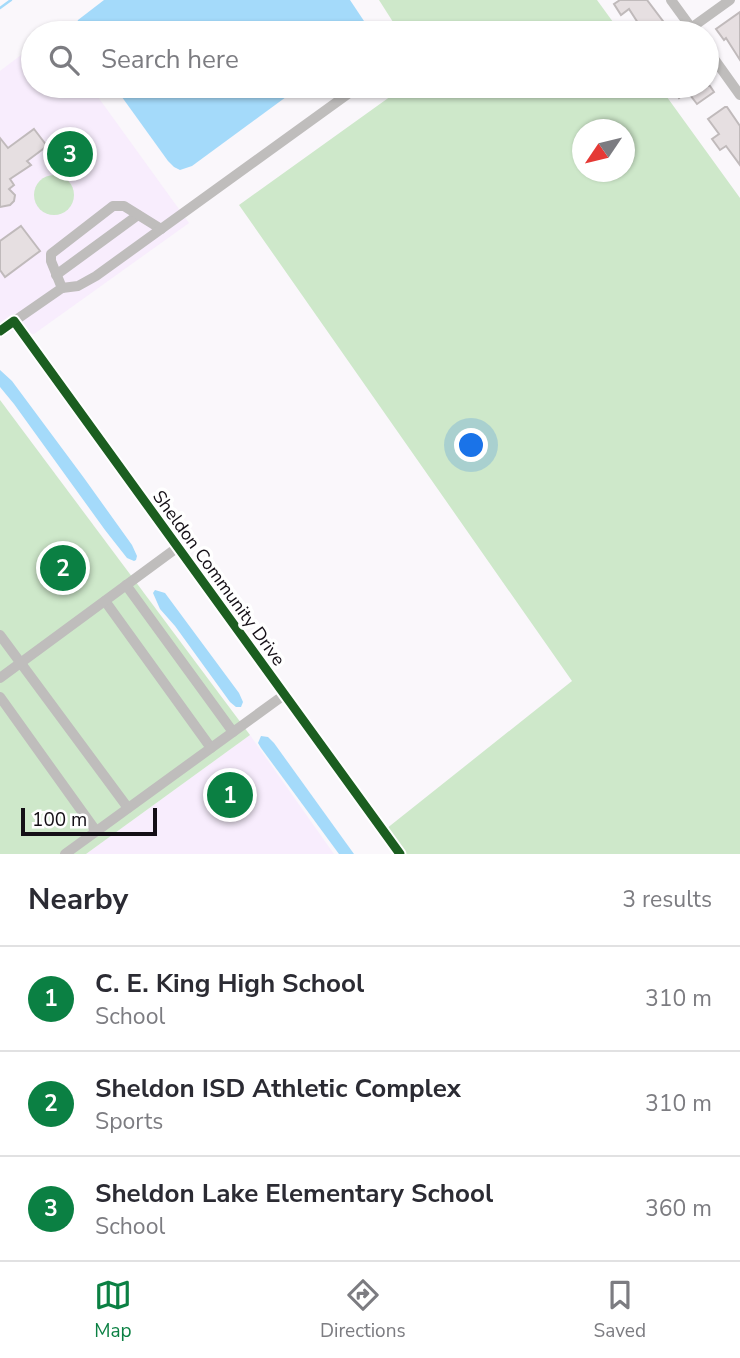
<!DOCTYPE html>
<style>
:root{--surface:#fff;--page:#f2f2f3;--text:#2b2b33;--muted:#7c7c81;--line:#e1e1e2;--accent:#0b8043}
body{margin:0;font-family:"Nunito Sans",sans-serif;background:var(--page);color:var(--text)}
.compass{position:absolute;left:572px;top:119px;width:63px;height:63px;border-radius:50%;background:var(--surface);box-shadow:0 2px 5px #0004;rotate:235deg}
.scale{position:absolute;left:21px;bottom:18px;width:136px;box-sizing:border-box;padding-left:7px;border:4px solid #140f16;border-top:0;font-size:19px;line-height:24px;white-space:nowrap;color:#140f16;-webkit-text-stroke:5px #fff;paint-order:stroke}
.you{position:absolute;left:472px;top:446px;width:24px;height:24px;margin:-18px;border:5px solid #fff;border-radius:50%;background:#1a73e8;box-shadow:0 0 0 10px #1a73e833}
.badge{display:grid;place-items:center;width:46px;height:46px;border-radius:50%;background:var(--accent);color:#fff;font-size:23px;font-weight:700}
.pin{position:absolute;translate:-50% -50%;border:4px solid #fff;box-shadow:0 2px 7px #0006}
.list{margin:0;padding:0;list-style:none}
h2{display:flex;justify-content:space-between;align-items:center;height:91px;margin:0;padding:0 28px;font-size:30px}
h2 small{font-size:23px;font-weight:400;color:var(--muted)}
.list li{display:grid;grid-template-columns:46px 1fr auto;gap:21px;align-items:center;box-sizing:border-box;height:105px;padding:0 28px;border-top:2px solid var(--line)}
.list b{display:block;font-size:26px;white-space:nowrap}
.list p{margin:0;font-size:23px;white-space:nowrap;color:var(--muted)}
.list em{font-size:23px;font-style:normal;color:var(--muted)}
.icon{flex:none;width:38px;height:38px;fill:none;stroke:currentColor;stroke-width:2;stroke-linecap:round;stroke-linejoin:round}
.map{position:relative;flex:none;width:740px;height:854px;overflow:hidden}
.search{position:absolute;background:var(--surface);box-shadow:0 2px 5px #0004;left:21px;right:21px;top:21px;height:77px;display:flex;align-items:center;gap:18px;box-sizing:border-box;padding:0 24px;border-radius:38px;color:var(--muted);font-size:26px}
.sheet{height:406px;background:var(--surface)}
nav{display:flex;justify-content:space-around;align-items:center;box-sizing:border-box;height:98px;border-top:2px solid var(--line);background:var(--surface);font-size:19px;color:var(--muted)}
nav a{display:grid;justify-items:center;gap:4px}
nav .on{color:var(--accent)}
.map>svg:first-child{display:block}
</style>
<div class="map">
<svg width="740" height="854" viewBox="0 0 740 854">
<rect width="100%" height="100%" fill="#faf7fb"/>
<g fill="#f8edfd">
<polygon points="33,46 33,86 90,86 189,223 34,334 0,330 0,71"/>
<polygon points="250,735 334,854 86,854"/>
</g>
<g fill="#cee8ca" fill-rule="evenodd">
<polygon points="379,0 597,0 621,33 400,33"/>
<path d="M405,86H659L740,198V854H405L386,829L572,681L239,205ZM582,130H624V172H582Z"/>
<circle cx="54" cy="195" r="20"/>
<polygon points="0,400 250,735 86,854 0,854"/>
</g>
<g fill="#a4dafa">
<polygon points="104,0 350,0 370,30 369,33 76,33 76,25 78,20"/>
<polygon points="114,86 301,86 192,166 180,170 174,167 168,161"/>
<polygon points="0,370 12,381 84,478 132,545 137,556 136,560 134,561 127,558 105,530 14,404 0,387"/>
<polygon points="155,590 165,593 239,693 243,702 241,707 236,707 230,702 175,626 160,609 153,593"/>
<polygon points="261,736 268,737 274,743 354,854 339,854 261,748 258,743"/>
</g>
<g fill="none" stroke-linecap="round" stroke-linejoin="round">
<polyline stroke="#a4dafa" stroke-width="2.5" points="0,8 11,0"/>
</g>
<g fill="#e6dfe1" stroke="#c0babb" stroke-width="2">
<polygon points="620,0 647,0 672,33 631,33 640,26 629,9 621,15 614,4"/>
<polygon points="740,12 740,60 726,38 724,40 716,29"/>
<polygon points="670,86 710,86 714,92 697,104 687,91 679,98"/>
<polygon points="725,107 727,107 740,126 740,165 726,146 720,150 712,139 719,134 708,119"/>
<polygon points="34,129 47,146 27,161 31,165 10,179 14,185 9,189 15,195 14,201 10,205 0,207 0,138 8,148"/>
<polygon points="21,226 40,251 5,277 0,270 0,241"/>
</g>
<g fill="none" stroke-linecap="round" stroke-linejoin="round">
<g stroke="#bfbdbc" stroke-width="10">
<polyline points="671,0 695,33"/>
<polyline points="691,28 730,0"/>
<polyline points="707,49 740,95"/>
<polyline points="56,275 138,215"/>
<polyline points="62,288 51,261 51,254 113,206 124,206 161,229"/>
<polyline points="14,321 400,854"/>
<polyline points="0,331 62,288 78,286 96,276 359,86"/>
<polyline points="126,585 233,732"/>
<polyline points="105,601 211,748"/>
<polyline points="0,635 128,808"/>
<polyline points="0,678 178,547"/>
<polyline points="0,697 96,831"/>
<polyline points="65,854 284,695"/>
</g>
<defs>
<polyline id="cycleway" points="0,331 14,321 400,854"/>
</defs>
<use href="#cycleway" stroke="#fff" stroke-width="13"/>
<use href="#cycleway" stroke="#1b5e20" stroke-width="9"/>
</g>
<g text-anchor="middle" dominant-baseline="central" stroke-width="7" stroke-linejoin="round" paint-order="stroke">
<g font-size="18" fill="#140f16" stroke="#fff">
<text transform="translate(219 578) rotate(54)">Sheldon Community Drive</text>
</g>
</g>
</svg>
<svg class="compass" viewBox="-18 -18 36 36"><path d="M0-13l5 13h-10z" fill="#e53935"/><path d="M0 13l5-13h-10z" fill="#7c7c81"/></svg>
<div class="scale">100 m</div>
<div class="you"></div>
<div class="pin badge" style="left:230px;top:795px">1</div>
<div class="pin badge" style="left:63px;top:568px">2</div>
<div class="pin badge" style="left:70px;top:154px">3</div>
<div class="search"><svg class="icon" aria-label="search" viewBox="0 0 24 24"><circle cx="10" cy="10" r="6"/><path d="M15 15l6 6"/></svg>Search here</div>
</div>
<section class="sheet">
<h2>Nearby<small>3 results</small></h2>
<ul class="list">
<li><span class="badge">1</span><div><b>C. E. King High School</b><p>School</p></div><em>310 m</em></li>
<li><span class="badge">2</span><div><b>Sheldon ISD Athletic Complex</b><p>Sports</p></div><em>310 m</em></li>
<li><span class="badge">3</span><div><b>Sheldon Lake Elementary School</b><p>School</p></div><em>360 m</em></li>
</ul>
</section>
<nav>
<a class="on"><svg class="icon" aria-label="map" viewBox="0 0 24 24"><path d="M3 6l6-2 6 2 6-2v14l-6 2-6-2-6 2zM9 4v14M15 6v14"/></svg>Map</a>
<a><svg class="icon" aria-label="directions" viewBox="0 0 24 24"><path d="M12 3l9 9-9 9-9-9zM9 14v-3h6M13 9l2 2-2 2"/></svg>Directions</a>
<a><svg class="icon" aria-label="saved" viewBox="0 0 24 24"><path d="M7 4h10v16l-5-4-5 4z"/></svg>Saved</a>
</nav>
